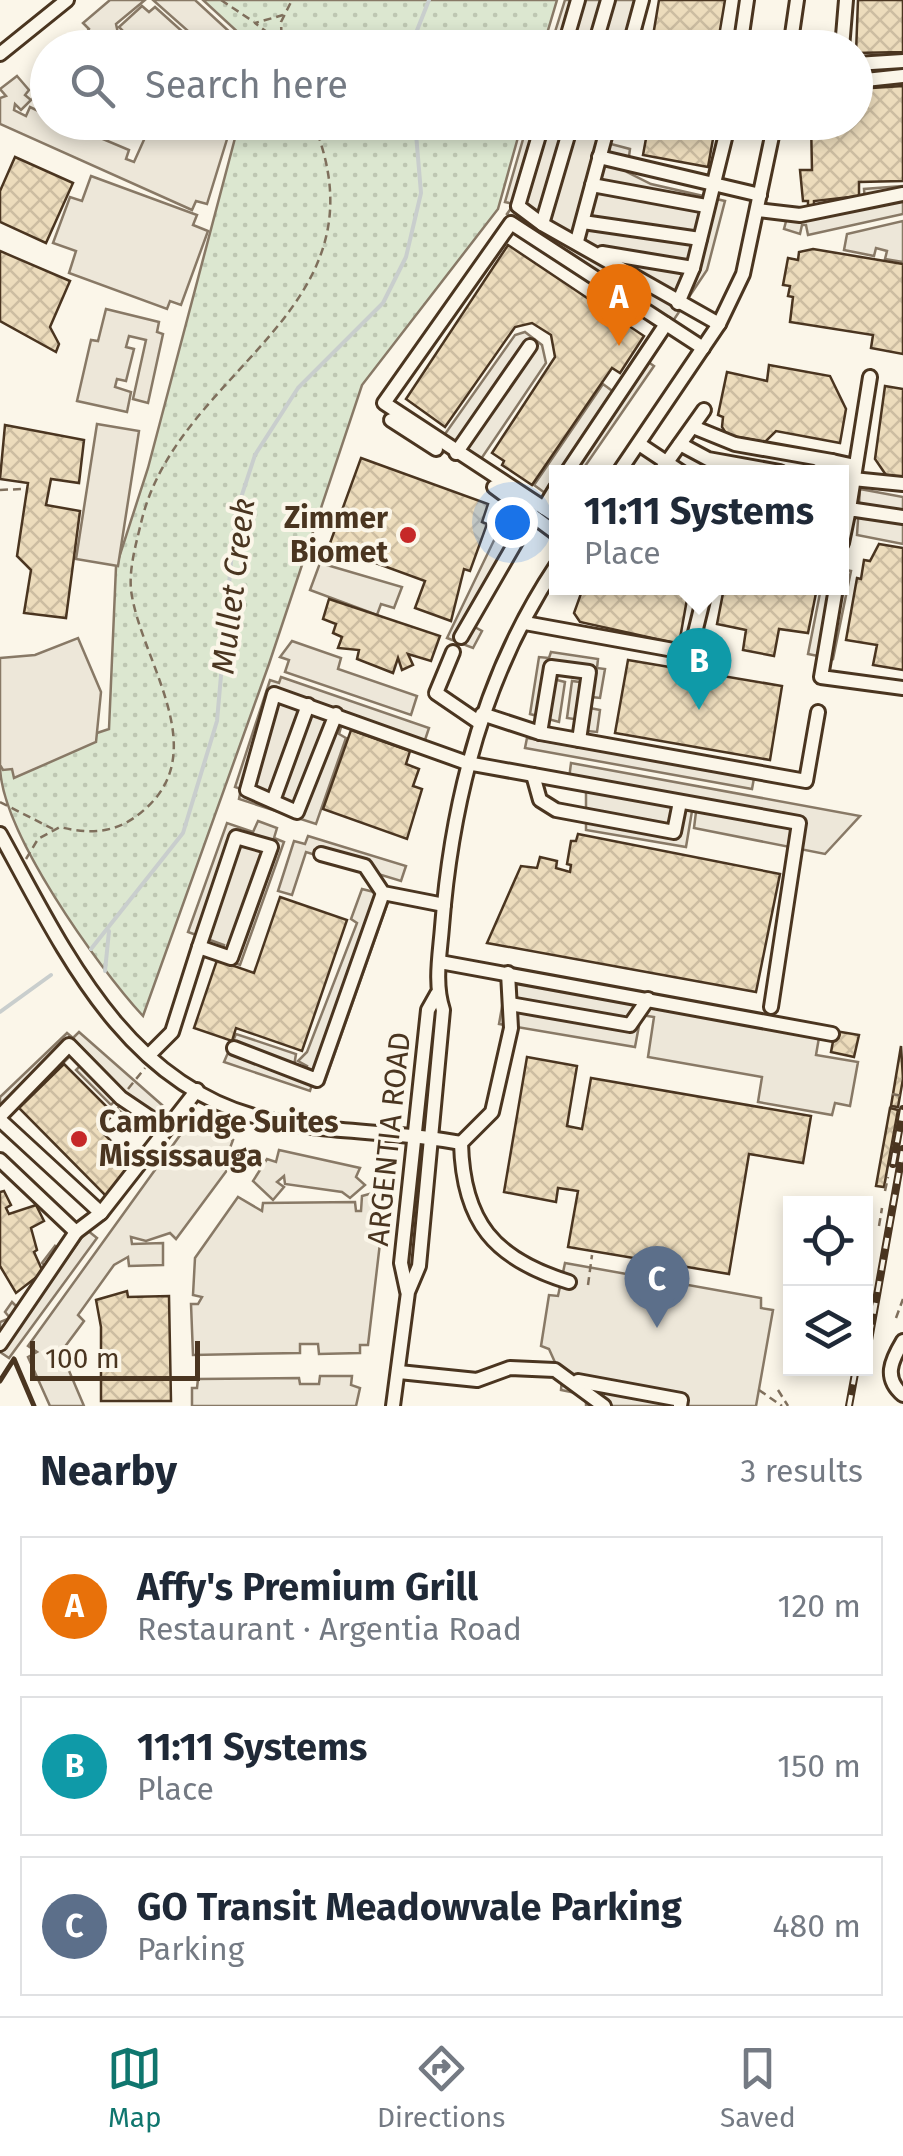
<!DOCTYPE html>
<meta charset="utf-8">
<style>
:root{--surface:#fff;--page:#f6f6f7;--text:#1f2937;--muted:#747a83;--line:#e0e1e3;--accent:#0f766e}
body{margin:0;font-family:"Fira Sans",sans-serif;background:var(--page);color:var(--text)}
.controls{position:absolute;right:30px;bottom:30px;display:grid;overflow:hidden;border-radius:0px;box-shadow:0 5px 15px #0003}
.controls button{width:90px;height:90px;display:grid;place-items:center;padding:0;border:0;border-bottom:2px solid var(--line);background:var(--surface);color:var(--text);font:50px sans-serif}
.scale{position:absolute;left:30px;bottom:25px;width:170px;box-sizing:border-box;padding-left:10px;border:5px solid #4a3520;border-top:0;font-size:28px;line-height:35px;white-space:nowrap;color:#4a3520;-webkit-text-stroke:8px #fbf6e9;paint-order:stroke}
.you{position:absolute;left:512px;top:522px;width:35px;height:35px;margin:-25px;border:8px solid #fff;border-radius:50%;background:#1a73e8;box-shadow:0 0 0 15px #1a73e833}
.badge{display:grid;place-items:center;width:65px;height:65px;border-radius:50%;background:var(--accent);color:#fff;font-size:32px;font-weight:700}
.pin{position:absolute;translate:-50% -82px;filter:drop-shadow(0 2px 5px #0008)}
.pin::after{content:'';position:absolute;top:52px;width:35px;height:30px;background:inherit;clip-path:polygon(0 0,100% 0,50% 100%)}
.popup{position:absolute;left:549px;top:465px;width:300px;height:130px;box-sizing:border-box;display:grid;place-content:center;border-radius:0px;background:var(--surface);filter:drop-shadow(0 2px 8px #0005);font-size:32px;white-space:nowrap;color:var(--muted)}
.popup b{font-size:38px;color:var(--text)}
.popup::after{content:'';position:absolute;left:50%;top:100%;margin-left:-20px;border:20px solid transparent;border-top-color:var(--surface)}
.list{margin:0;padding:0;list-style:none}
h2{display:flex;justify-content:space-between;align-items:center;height:130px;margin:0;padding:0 40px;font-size:42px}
h2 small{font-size:32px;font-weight:400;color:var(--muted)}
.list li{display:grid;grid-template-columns:65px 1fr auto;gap:30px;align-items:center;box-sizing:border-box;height:140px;margin:0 20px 20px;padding:0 20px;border:2px solid var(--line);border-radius:0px}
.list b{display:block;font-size:38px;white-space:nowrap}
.list p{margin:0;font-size:32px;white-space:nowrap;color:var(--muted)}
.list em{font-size:32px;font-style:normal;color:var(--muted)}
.icon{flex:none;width:55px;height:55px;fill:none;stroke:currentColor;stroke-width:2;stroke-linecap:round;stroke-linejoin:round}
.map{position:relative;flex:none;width:903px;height:1406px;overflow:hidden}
.search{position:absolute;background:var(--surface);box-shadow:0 5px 15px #0003;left:30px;right:30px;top:30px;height:110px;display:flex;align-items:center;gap:25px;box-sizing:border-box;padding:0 35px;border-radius:55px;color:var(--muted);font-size:38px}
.sheet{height:610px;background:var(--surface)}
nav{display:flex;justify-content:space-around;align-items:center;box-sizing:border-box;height:140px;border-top:2px solid var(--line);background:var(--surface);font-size:28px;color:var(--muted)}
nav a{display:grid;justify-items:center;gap:5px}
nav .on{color:var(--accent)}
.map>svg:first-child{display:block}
</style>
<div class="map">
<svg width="903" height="1406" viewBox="0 0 903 1406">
<defs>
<pattern id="park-dots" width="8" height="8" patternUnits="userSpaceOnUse" patternTransform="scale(2.5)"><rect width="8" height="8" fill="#dce7d0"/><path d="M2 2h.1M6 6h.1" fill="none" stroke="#bec7b2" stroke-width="1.8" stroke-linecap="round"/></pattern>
<pattern id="building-cross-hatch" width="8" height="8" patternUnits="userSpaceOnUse" patternTransform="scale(2.5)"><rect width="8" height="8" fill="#ecdcbc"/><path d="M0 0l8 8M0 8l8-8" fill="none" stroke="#ccbda1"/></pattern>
</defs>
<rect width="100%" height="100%" fill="#fbf6e9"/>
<g fill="url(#park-dots)" stroke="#887966" stroke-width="2.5">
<polygon points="203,0 557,0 543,47 255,48"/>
<path d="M239,123H522L498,209L362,385L269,664L143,1016C98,967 0,831 0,765L109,729L116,567L148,468Z"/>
</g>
<g fill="#ede7d9" stroke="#887966" stroke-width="2.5">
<polygon points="110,0 145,0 116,24 119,38 124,32 119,27 142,6 149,12 155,7 184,33 180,40 190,43 189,47 96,47 82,39 89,29 83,23"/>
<polygon points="153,0 195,0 246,47 192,47 194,43 203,45 203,35 197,39"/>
<polygon points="565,0 647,0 639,47 550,48"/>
<polygon points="17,76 29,90 25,95 31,100 21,110 15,104 14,110 26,116 30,107 47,115 48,122 65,123 129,150 126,159 134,162 147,133 139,129 141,123 232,123 207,204 196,201 192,210 0,124 0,98 6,96 0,89"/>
<polygon points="528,122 625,123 623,133 613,133 607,143 630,149 627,172 651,184 725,201 707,270 673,321 507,214 514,204 505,202"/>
<polygon points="91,176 197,215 193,225 208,231 181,305 170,301 167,309 69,273 76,251 53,243 70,197 82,201"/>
<polygon points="903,186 903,214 808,235 806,225 802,225 800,234 784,229 789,210 808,212 865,202 864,189"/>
<polygon points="903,221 903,262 885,259 887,251 876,248 874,256 844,250 847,234"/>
<polygon points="106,309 159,322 157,332 163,334 148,403 133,399 146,340 129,336 126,347 134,349 126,381 117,379 115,387 131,392 127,412 77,401 91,340 98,341"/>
<polygon points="525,332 542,345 546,363 479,462 445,434 515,335"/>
<polygon points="641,357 654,366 581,472 556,472 556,501 534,485 603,384 615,393"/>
<polygon points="97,424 139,431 118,566 76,559"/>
<polygon points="860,489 903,497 903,544 857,535"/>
<polygon points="498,532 520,546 473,626 482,631 473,648 447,638"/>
<polygon points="320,563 402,587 394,608 381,604 377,615 310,590"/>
<polygon points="842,569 851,571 833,659 808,654 821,588 842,588"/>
<polygon points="78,638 101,692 96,742 14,778 12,769 3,770 0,765 0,658 35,655"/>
<polygon points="292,641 341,658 338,669 417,696 411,715 285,672 289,660 280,657"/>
<polygon points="551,652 598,659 597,668 605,669 600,698 591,697 590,708 600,710 597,732 587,731 588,721 567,718 572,681 580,682 581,677 557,674 557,680 565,682 559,722 530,714 539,657 549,658"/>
<polygon points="281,677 429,728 421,752 343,721 339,734 346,738 316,824 239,799 241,789 235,787 270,680 279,683"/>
<polygon points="527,738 754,778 752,789 525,748"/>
<polygon points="571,763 860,816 825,854 694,828 696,812 692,811 686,847 586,830 586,790 568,787"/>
<polygon points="258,821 277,828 274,838 284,842 240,965 220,958 224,945 188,932 227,823 253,832"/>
<polygon points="308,836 406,866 401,881 306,852 292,895 278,891 294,841 305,844"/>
<polygon points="362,889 382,894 381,900 388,902 324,1084 313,1081 310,1091 224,1062 236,1034 296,1054 294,1066 305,1070 307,1066 298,1061 307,1052 357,923 351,919"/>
<polygon points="508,973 821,1026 816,1055 858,1062 850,1106 835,1103 832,1115 758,1102 762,1077 648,1057 654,1017 641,1015 635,1047 499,1024"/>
<polygon points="79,1032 162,1105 142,1129 117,1109 122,1103 117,1098 111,1105 76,1070 82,1064 72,1054 11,1116 0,1104 0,1097 67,1033 73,1038"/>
<polygon points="197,1124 233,1140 230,1148 239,1154 176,1239 170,1233 146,1241 131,1237 132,1244 163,1243 163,1265 129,1266 128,1257 114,1265 78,1315 84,1321 61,1352 84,1406 50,1406 28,1357 37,1352 28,1346 186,1127 193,1131"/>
<polygon points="279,1150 360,1168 356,1177 365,1185 350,1198 342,1192 285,1184 284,1176 277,1182 284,1187 273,1200 253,1181 267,1159 276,1162"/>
<polygon points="380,1191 384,1209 368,1345 360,1345 360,1353 319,1354 318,1344 300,1344 300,1353 193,1355 191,1304 198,1304 202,1297 193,1295 195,1258 238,1197 262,1211 263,1203 355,1202 356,1211 361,1211 362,1196"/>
<polygon points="87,1230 97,1238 9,1358 0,1352 0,1322 10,1318 5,1312 12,1302 18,1308 48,1269 42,1263 55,1246 67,1258"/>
<polygon points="565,1263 761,1298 761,1308 773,1310 756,1406 586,1406 586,1395 561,1390 562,1378 549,1349 541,1346 549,1295 558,1296"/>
<polygon points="320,1376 352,1376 351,1385 360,1388 356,1406 192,1406 192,1388 197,1388 198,1379 299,1378 300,1384 319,1384"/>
</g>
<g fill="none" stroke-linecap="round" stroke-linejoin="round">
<g stroke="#c9cecd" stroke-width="4">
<polyline points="410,48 429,0"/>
<polyline points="91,949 183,833 217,721 235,516 255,455 298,388 383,303 406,257 421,193 415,122"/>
<polyline points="105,971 109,931"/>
<polyline points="0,1012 51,975"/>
</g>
</g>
<g fill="url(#building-cross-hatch)" stroke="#4a3520" stroke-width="2.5">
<polygon points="659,0 725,0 717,48 651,48"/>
<polygon points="858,0 903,0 903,52 856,53"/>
<polygon points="48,62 48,104 33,98"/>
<polygon points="903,86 903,181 859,182 859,196 814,201 814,208 808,209 808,201 803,201 800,170 812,170 811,122 856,122 856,89"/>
<polygon points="92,122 133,122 127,137"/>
<polygon points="649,122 716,122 708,167 643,155"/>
<polygon points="15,157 73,183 46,243 0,222 0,191"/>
<polygon points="508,245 644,336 620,373 612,368 532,485 502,465 504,461 492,453 555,357 551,335 532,323 515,327 445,427 406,399"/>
<polygon points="813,249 903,264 903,354 871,348 873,335 790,322 793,297 788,296 790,286 783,285 788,258 798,260 799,252"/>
<polygon points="0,251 70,281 50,327 59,344 56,352 0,321"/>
<polygon points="769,365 830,376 846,409 840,443 776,431 765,442 727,435 722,427 723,417 718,415 727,372 767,381"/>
<polygon points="885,386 903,389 903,478 886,475 875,459"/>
<polygon points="5,425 84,440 79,483 51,479 46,505 80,511 66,618 24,613 31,570 17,556 28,483 0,479"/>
<polygon points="361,458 488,504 482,522 487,524 470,571 464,569 451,621 415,608 425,581 329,546"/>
<polygon points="879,544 903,548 903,670 873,665 877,645 846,640 857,578 861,579 864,560 870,561"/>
<polygon points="583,588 689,588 679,644 580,622 574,613"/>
<polygon points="724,588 817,588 808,633 779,629 774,656 743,650 746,630 717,624"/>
<polygon points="329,599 440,636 431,661 408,654 413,665 402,670 398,658 393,673 357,659 359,650 338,648 342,637 333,633 336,624 323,619"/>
<polygon points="628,660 782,686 770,760 615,733"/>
<polygon points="351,730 410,751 406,764 419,769 413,786 422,789 407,839 323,809"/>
<polygon points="578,834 780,874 756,992 487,943 521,866 537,868 540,857 557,861 556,868 570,872 571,865 567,864 571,841 576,841"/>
<polygon points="280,897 347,920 302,1051 236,1028 232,1041 194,1028 217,960 254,973"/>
<polygon points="835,1031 859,1035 854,1057 831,1052"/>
<polygon points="901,1046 903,1079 898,1107 891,1106"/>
<polygon points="527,1057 577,1066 567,1126 582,1129 591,1078 811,1116 803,1163 749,1154 729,1274 568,1247 578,1191 558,1188 556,1202 504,1192"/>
<polygon points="64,1064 114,1114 99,1129 118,1148 111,1155 129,1173 106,1196 19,1108"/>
<polygon points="890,1108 898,1110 884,1187 876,1186"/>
<polygon points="4,1191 11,1205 6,1208 9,1214 36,1205 44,1221 31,1228 37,1250 34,1252 43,1272 16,1293 0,1266 0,1192"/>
<polygon points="127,1291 128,1297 169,1296 171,1401 101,1401 101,1327 96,1300"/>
</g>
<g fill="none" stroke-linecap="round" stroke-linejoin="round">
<defs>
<g id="minor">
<polyline points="564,48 578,0"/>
<polyline points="594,48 608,0"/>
<polyline points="629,48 642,0"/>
<polyline points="740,48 747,0"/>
<polyline points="790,48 797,0"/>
<polyline points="842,48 846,0"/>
<polyline points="0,54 67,0"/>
<polyline points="856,64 903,61"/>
<polyline points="856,81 903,76"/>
<polyline points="543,122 518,206 542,224 719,324"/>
<polyline points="599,157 760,195"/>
<polyline points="592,185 706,206"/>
<polyline points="758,210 800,215 903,194"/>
<polyline points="583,222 700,239"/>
<polyline points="542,224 572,122"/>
<polyline points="577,241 609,122"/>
<polyline points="602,253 693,268"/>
<polyline points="678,303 693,268 729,122"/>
<polyline points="391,420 436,449"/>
<polyline points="693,427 735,444 832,461"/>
<polyline points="639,444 681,472"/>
<polyline points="680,444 708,459 780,472"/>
<polyline points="456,453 530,346"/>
<polyline points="567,472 666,324"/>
<polyline points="619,472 719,324 743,274 775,122"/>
<polyline points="660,472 704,410"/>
<polyline points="814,472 832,461 855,466"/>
<polyline points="853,479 903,484"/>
<polyline points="494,487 556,533"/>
<polyline points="842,507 849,509 870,377"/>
<polyline points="544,508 556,488"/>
<polyline points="556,516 384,403 511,223 703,348"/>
<polyline points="842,543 849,509 903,517"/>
<polyline points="836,588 821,677 903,688"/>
<polyline points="525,623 690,653 706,588"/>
<polyline points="461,637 532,514"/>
<polyline points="453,652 436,693 480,723"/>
<polyline points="336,714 297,812 247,790 274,694 467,763 799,823 771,1007"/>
<polyline points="482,714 540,733 806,781 818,712"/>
<polyline points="540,733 551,667 589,672 579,740"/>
<polyline points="533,775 540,800 556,810 674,832 680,802"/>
<polyline points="273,801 308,705"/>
<path d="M0,834C63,948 124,1086 265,1119C329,1134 397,1130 461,1143"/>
<polygon points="236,837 271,847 231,958 199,947"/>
<polyline points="321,854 365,866 383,893 444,905"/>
<polyline points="440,962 832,1034"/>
<path d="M508,973L511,1028L492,1112L461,1143C463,1222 494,1259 569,1282"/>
<polyline points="510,1004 630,1025 648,999"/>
<polyline points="234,1048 317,1080 383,893"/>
<polyline points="149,1055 172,1032 199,947"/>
<polyline points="0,1116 69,1045 121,1098 167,1129"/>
<polyline points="0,1120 101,1213"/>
<polyline points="0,1160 76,1232"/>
<polyline points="407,1291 401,1263 428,1010 437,994"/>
<path d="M903,1341C891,1361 883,1378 903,1395"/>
<polyline points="0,1344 76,1232 101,1213 197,1090"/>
<polyline points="399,1372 477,1380 510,1368 555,1370 604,1406"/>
<polyline points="578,1381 681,1400 680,1406"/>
<path d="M393,1406L408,1292L419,1266L443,1010C434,983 440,954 442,927C452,798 484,674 556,566"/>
</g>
</defs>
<use href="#minor" stroke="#4a3520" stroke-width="18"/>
<g stroke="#7f6f5c" stroke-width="2.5" stroke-dasharray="8 5" stroke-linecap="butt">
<polyline points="221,0 254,22"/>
<polyline points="279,41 255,23 283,15"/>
<polyline points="282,48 281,22 292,0"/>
<polyline points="0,490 21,489"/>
<polyline points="0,802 53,829"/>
<path d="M26,859L38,839L60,827C92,835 118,833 144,810C214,750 140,660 131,590C129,568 136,544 141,523C177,367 392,312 313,122"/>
<polyline points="128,1089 145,1068"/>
<polyline points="892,1094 903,1096"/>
<polyline points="885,1191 888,1177"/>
<polyline points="879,1226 882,1208"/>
<polyline points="588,1285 592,1255"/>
<polyline points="896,1318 903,1299"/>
<polyline points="759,1390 782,1406"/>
<polyline points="778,1390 788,1406"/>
</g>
<use href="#minor" stroke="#fbf6e9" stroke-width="12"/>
<defs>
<g id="rail">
<polyline points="893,1164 903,1109"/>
<polyline points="866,1357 903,1149"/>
<polyline points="849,1406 856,1368"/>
</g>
</defs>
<use href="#rail" stroke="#4a3520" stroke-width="8"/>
<use href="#rail" stroke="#fbf6e9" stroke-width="4" stroke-dasharray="11" stroke-linecap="butt"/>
<polyline stroke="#4a3520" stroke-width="5" points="0,1381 14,1359 34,1406"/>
</g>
<g fill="#c62828" stroke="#fbf6e9" stroke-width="4">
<circle cx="408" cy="535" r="10"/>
<circle cx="79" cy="1139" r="10"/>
</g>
<g text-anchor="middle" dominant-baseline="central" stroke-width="8" stroke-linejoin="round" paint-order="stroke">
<g font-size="30" font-weight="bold" fill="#4a3520" stroke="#fbf6e9" text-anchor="end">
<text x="388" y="518">Zimmer<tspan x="388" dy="34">Biomet</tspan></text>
<text x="99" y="1122" text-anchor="start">Cambridge Suites<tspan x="99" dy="34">Mississauga</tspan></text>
</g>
<g font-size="30" fill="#4a3520" stroke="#fbf6e9">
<text transform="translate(389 1139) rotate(-84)">ARGENTIA ROAD</text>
</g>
<g font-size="32" font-style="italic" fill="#4a3520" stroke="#fbf6e9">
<text transform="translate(233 586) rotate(-83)">Mullet Creek</text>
</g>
</g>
</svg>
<div class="controls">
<button><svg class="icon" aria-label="locate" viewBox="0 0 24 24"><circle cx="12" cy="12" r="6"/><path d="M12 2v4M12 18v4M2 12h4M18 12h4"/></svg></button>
<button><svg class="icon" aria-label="layers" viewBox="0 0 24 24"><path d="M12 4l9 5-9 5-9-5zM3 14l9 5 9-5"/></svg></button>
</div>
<div class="scale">100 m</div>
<div class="you"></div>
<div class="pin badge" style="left:619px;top:346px;background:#e8710a">A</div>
<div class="pin badge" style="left:699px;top:710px;background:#0f9aa8">B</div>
<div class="popup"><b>11:11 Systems</b>Place</div>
<div class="pin badge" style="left:657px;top:1328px;background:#5c6f8a">C</div>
<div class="search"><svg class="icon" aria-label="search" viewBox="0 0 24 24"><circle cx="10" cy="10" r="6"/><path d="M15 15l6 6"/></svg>Search here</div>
</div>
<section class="sheet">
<h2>Nearby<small>3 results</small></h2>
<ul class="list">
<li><span class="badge" style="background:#e8710a">A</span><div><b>Affy's Premium Grill</b><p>Restaurant · Argentia Road</p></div><em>120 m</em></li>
<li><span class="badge" style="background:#0f9aa8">B</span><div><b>11:11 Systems</b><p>Place</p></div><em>150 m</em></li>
<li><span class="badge" style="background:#5c6f8a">C</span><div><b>GO Transit Meadowvale Parking</b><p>Parking</p></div><em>480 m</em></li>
</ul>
</section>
<nav>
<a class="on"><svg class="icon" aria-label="map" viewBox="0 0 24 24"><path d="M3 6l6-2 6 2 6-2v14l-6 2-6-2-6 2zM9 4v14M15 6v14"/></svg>Map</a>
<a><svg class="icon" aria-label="directions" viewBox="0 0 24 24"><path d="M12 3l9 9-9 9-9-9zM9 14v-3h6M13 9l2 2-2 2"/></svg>Directions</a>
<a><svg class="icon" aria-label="saved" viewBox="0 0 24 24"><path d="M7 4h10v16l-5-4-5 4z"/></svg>Saved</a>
</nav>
